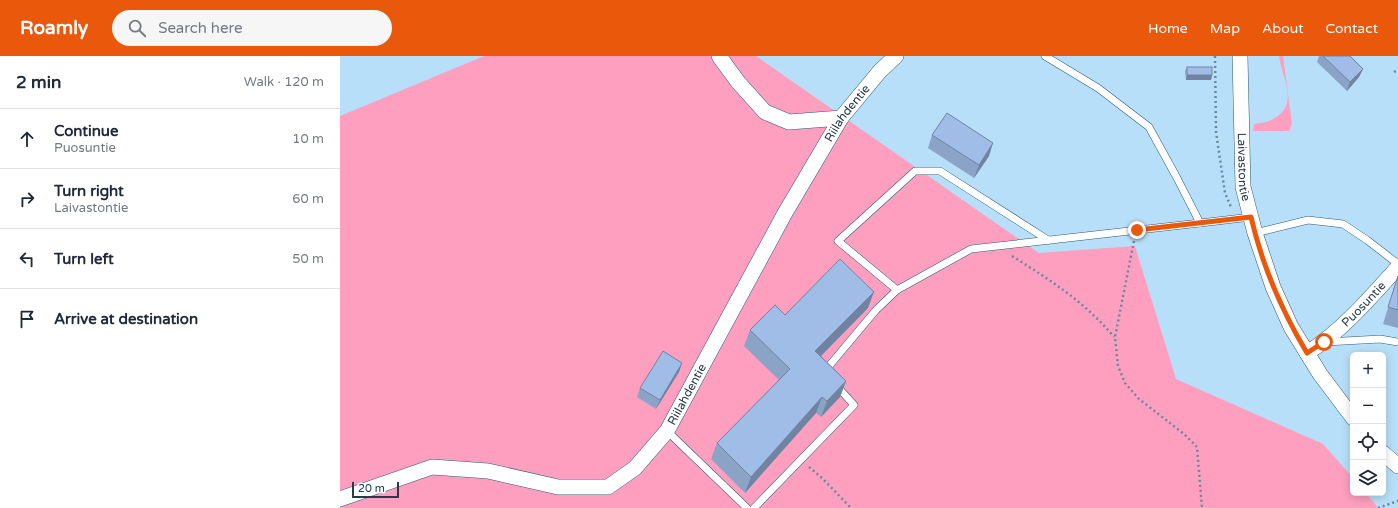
<!DOCTYPE html>
<meta charset="utf-8">
<style>
:root{--surface:#fff;--page:#f6f6f7;--text:#1f2937;--muted:#747a83;--line:#e0e1e3;--accent:#ea580c}
body{margin:0;font-family:"Varela Round",sans-serif;background:var(--page);color:var(--text)}
.controls{position:absolute;right:12px;bottom:12px;display:grid;overflow:hidden;border-radius:6px;box-shadow:0 2px 10px #0003}
.controls button{width:36px;height:36px;display:grid;place-items:center;padding:0;border:0;border-bottom:1px solid var(--line);background:var(--surface);color:var(--text);font:20px sans-serif}
.scale{position:absolute;left:12px;bottom:10px;width:47px;box-sizing:border-box;padding-left:4px;border:2px solid #263a47;border-top:0;font-size:11px;line-height:14px;white-space:nowrap;color:#263a47;-webkit-text-stroke:3px #f6fbfe;paint-order:stroke}
.stop{position:absolute;width:12px;height:12px;margin:-9px;border:3px solid #ea580c;border-radius:50%;background:#fff}
.stop.end{background:#ea580c;border-color:#fff;box-shadow:0 1px 4px #0008}
.list{margin:0;padding:0;list-style:none}
h2{display:flex;justify-content:space-between;align-items:center;height:52px;margin:0;padding:0 16px;font-size:17px}
h2 small{font-size:13px;font-weight:400;color:var(--muted)}
.list li{display:grid;grid-template-columns:26px 1fr auto;gap:12px;align-items:center;box-sizing:border-box;height:60px;padding:0 16px;border-top:1px solid var(--line)}
.list b{display:block;font-size:15px;white-space:nowrap}
.list p{margin:0;font-size:13px;white-space:nowrap;color:var(--muted)}
.list em{font-size:13px;font-style:normal;color:var(--muted)}
.icon{flex:none;width:22px;height:22px;fill:none;stroke:currentColor;stroke-width:2;stroke-linecap:round;stroke-linejoin:round}
.map{position:relative;flex:none;width:1058px;height:452px;overflow:hidden}
header{display:flex;align-items:center;gap:24px;box-sizing:border-box;height:56px;padding:0 20px;background:var(--accent);color:#fff}
header strong{font-size:19px}
nav{display:flex;gap:22px;margin-inline-start:auto;font-size:14px}
.search{width:280px;height:36px;background:var(--page);display:flex;align-items:center;gap:10px;box-sizing:border-box;padding:0 14px;border-radius:22px;color:var(--muted);font-size:15px}
main{display:flex}
aside{flex:1;background:var(--surface)}
.map>svg:first-child{display:block}
</style>
<header>
<strong>Roamly</strong>
<div class="search"><svg class="icon" aria-label="search" viewBox="0 0 24 24"><circle cx="10" cy="10" r="6"/><path d="M15 15l6 6"/></svg>Search here</div>
<nav><a>Home</a><a>Map</a><a>About</a><a>Contact</a></nav>
</header>
<main>
<aside>
<h2>2 min<small>Walk · 120 m</small></h2>
<ul class="list">
<li><svg class="icon" aria-label="ahead" viewBox="0 0 24 24"><path d="M12 20V5M6 11l6-6 6 6"/></svg><div><b>Continue</b><p>Puosuntie</p></div><em>10 m</em></li>
<li><svg class="icon" aria-label="right" viewBox="0 0 24 24"><path d="M7 20v-9h11M14 6l5 5-5 5"/></svg><div><b>Turn right</b><p>Laivastontie</p></div><em>60 m</em></li>
<li><svg class="icon" aria-label="left" viewBox="0 0 24 24"><path d="M17 20v-9H6M10 6l-5 5 5 5"/></svg><div><b>Turn left</b></div><em>50 m</em></li>
<li><svg class="icon" aria-label="arrive" viewBox="0 0 24 24"><path d="M6 21V4h12l-3 4 3 4H6"/></svg><div><b>Arrive at destination</b></div></li>
</ul>
</aside>
<div class="map">
<svg width="1058" height="452" viewBox="0 0 1058 452">
<rect width="100%" height="100%" fill="#b8dff9"/>
<g fill="#fe9fc0">
<polygon points="144,0 416,0 699,197 795,190 836,323 983,388 1013,422 1013,437 1026,437 1038,452 0,452 0,60"/>
<path d="M939,0H943L952,68L949,75H913L914,68C918,67 924,67 929,65C962,51 942,24 939,0Z"/>
</g>
<g fill="none" stroke-linecap="round" stroke-linejoin="round">
<defs>
<g id="service">
<polyline points="705,0 758,32 809,71 837,122 860,167 911,161"/>
<polyline points="915,177 968,164 1003,168 1027,184 1058,208"/>
<polyline points="557,234 498,185 575,115 600,115 708,184"/>
<polyline points="986,286 1040,283 1058,286"/>
<polyline points="484,316 536,254 557,234 631,193 860,167"/>
<polyline points="327,375 407,452"/>
<polyline points="414,452 514,349 495,328"/>
</g>
<g id="minor">
<polyline points="379,0 398,26 425,56 449,66 501,62"/>
<path id="s1" d="M900,0L903,131L915,177L933,231L951,271L980,318L1013,362"/>
<path id="s2" d="M967,297C1002,275 1030,242 1058,211"/>
<polyline points="1043,397 1058,410"/>
<path id="s3" d="M0,443L92,411L148,415L218,431H268L295,412L327,375L445,157L501,62L540,15L556,0"/>
</g>
</defs>
<use href="#service" stroke="#2b5975" stroke-width="8"/>
<use href="#minor" stroke="#2b5975" stroke-width="16"/>
<g stroke="#6b889b" stroke-width="2.5" stroke-dasharray="2 3" stroke-linecap="butt">
<polyline points="875,0 876,76 885,137 891,151"/>
<polyline points="1054,16 1058,14"/>
<polyline points="794,185 775,281 778,310 785,327 799,343 844,378 857,391 862,452"/>
<path d="M672,200C710,224 745,246 774,281"/>
<polyline points="469,411 483,423 511,452"/>
<polyline points="1038,452 1058,445"/>
</g>
<use href="#service" stroke="#fff" stroke-width="7"/>
<use href="#minor" stroke="#fff" stroke-width="15"/>
</g>
<g fill="#8aa3c7">
<polygon points="979,0 1010,0 1023,13 1019,21 1007,35 977,6"/>
<polygon points="847,11 872,19 871,24 846,24 845,15"/>
<polygon points="592,79 649,100 634,122 588,92"/>
<polygon points="1058,219 1058,272 1043,268"/>
<polygon points="528,252 481,300 506,325 500,341 481,361 476,357 405,437 371,403 377,387 439,324 404,290 410,274 445,259"/>
<polygon points="342,307 339,316 316,353 297,341 300,332"/>
</g>
<g fill="#7084a2">
<polygon points="1023,13 1019,21 1007,35 1010,26"/>
<polygon points="847,19 872,19 871,24 846,24"/>
<polygon points="653,87 649,100 634,122 639,109"/>
<polygon points="534,236 528,252 470,311 475,295"/>
<polygon points="342,307 339,316 316,353 320,344"/>
<polygon points="506,325 500,341 481,361 487,345"/>
<polygon points="482,341 476,357 405,437 411,421"/>
</g>
<g fill="#a0bde7" stroke="#7084a2">
<polygon points="983,0 1010,0 1023,13 1010,26"/>
<rect x="847" y="11" width="25" height="8"/>
<polygon points="607,57 653,87 639,109 592,79"/>
<polygon points="500,203 534,236 475,295 506,325 487,345 482,341 411,421 377,387 450,313 410,274 435,249 445,259"/>
<polygon points="1058,220 1058,254 1048,251"/>
<polygon points="323,295 342,307 320,344 300,332"/>
</g>
<g fill="none" stroke-linecap="round" stroke-linejoin="round">
<path stroke="#ea580c" stroke-width="5" d="M797,174L911,161C922,209 942,255 967,297L984,286"/>
</g>
<g text-anchor="middle" dominant-baseline="central" stroke-width="3" stroke-linejoin="round" paint-order="stroke">
<g font-size="12" fill="#263a47" stroke="#f6fbfe">
<text stroke="none"><textPath href="#s3" startOffset="723">Riilahdentie</textPath></text>
<text stroke="none"><textPath href="#s1" startOffset="111">Laivastontie</textPath></text>
<text stroke="none"><textPath href="#s2" startOffset="75">Puosuntie</textPath></text>
<text stroke="none"><textPath href="#s3" startOffset="399">Riilahdentie</textPath></text>
</g>
</g>
</svg>
<div class="controls">
<button>+</button>
<button>−</button>
<button><svg class="icon" aria-label="locate" viewBox="0 0 24 24"><circle cx="12" cy="12" r="6"/><path d="M12 2v4M12 18v4M2 12h4M18 12h4"/></svg></button>
<button><svg class="icon" aria-label="layers" viewBox="0 0 24 24"><path d="M12 4l9 5-9 5-9-5zM3 14l9 5 9-5"/></svg></button>
</div>
<div class="scale">20 m</div>
<div class="stop" style="left:984px;top:286px"></div>
<div class="stop end" style="left:797px;top:174px"></div>
</div>
</main>
